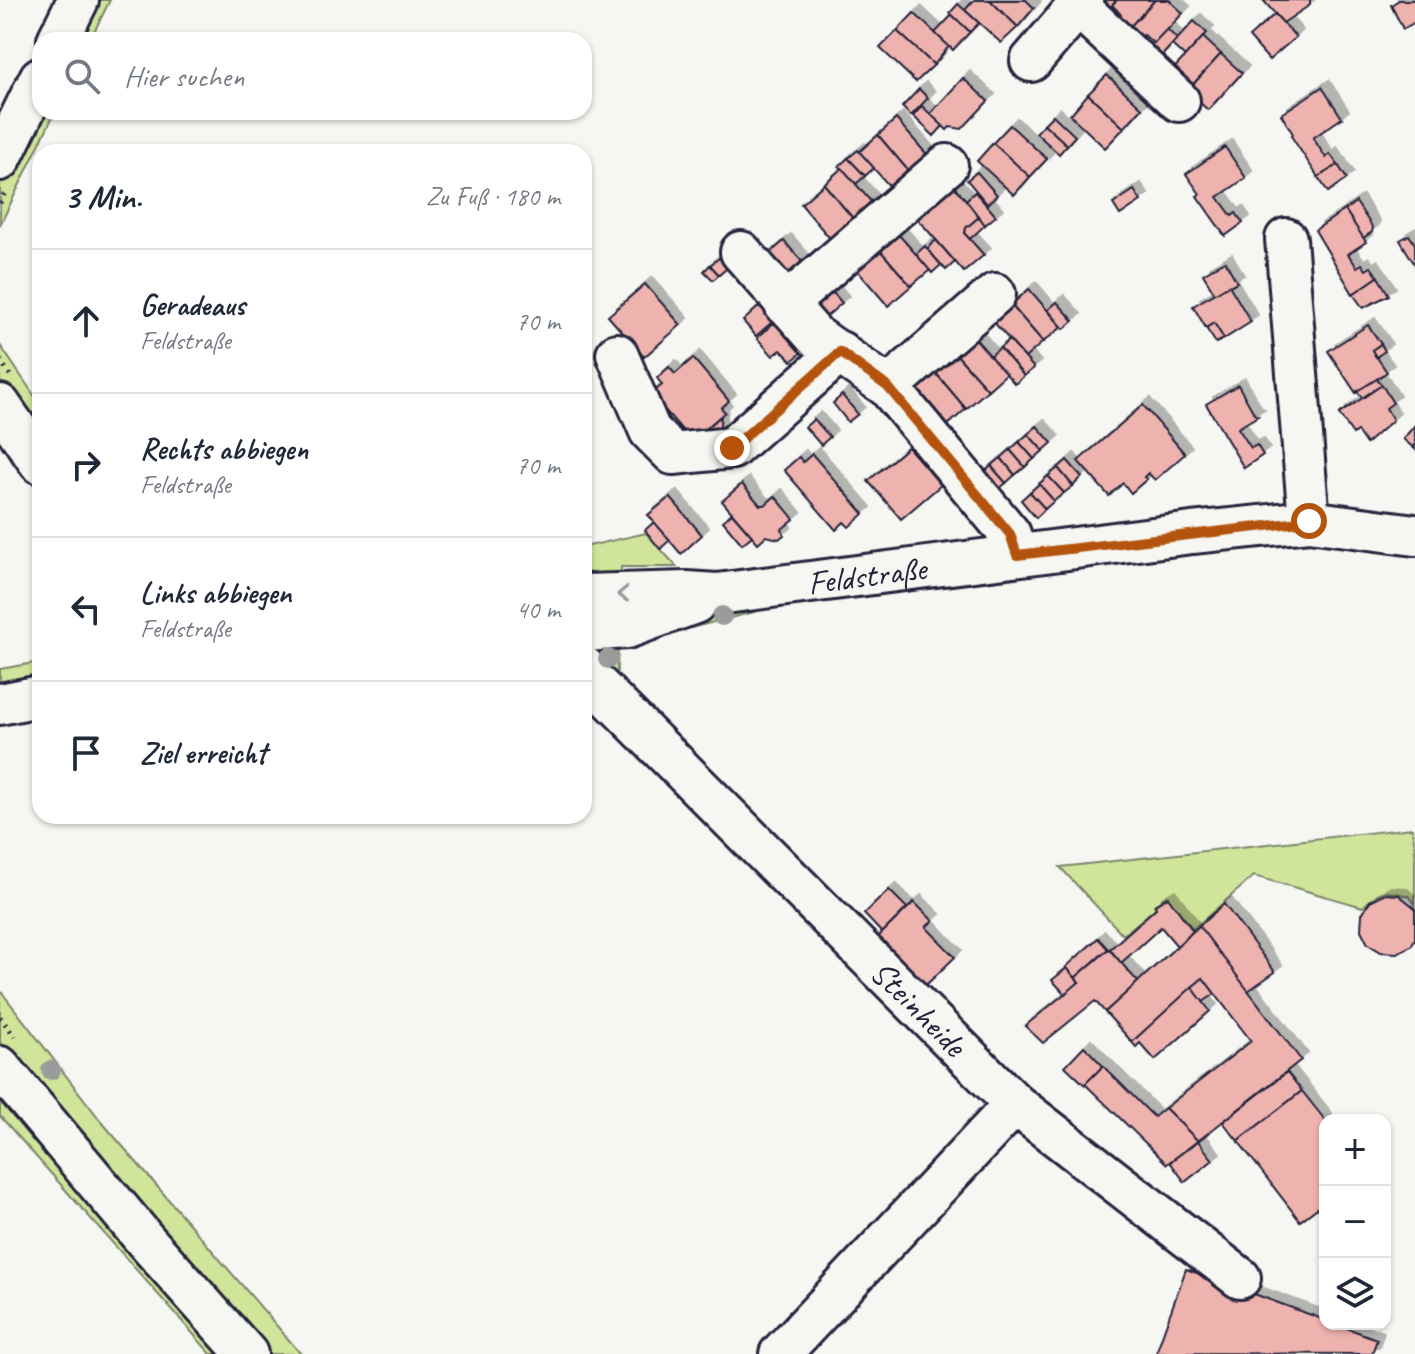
<!DOCTYPE html>
<html lang="de">
<meta charset="utf-8">
<style>
:root{--surface:#fff;--page:#f6f6f7;--text:#1f2937;--muted:#747a83;--line:#e0e1e3}
body{margin:0;font-family:Caveat,sans-serif;background:var(--page);color:var(--text)}
.controls{position:absolute;right:24px;bottom:24px;display:grid;overflow:hidden;border-radius:16px;box-shadow:0 2px 6px #0004}
.controls button{width:72px;height:72px;display:grid;place-items:center;padding:0;border:0;border-bottom:2px solid var(--line);background:var(--surface);color:var(--text);font:40px sans-serif}
.stop{position:absolute;width:24px;height:24px;margin:-18px;border:6px solid #b45309;border-radius:50%;background:#fff}
.stop.end{background:#b45309;border-color:#fff;box-shadow:0 2px 8px #0008}
.list{margin:0;padding:0;list-style:none}
h2{display:flex;justify-content:space-between;align-items:center;height:104px;margin:0;padding:0 32px;font-size:34px}
h2 small{font-size:26px;font-weight:400;color:var(--muted)}
.list li{display:grid;grid-template-columns:52px 1fr auto;gap:24px;align-items:center;box-sizing:border-box;height:144px;padding:0 32px;border-top:2px solid var(--line)}
.list b{display:block;font-size:30px;white-space:nowrap}
.list p{margin:0;font-size:26px;white-space:nowrap;color:var(--muted)}
.list em{font-size:26px;font-style:normal;color:var(--muted)}
.icon{flex:none;width:44px;height:44px;fill:none;stroke:currentColor;stroke-width:2;stroke-linecap:round;stroke-linejoin:round}
.map{position:relative;flex:none;width:1415px;height:1354px;overflow:hidden}
.search{position:absolute;background:var(--surface);box-shadow:0 2px 6px #0004;left:32px;top:32px;width:560px;height:88px;display:flex;align-items:center;gap:20px;box-sizing:border-box;padding:0 28px;border-radius:24px;color:var(--muted);font-size:30px}
.panel{position:absolute;background:var(--surface);box-shadow:0 2px 6px #0004;left:32px;top:144px;width:560px;height:680px;border-radius:24px}
.map>svg:first-child{display:block}
</style>
<div class="map">
<svg width="1415" height="1354" viewBox="0 0 1415 1354">
<defs>
<filter id="shadow"><feDropShadow dx="7" dy="-7" stdDeviation="0" flood-color="#0004"/></filter>
</defs>
<rect width="100%" height="100%" fill="#f6f6f2"/>
<filter id="ink" filterUnits="userSpaceOnUse"><feTurbulence type="fractalNoise" baseFrequency=".0125" numOctaves="2"/><feDisplacementMap in="SourceGraphic" scale="16" xChannelSelector="R" yChannelSelector="G"/><feConvolveMatrix kernelMatrix="1 2 1 2 8 2 1 2 1" color-interpolation-filters="sRGB"/></filter>
<g filter="url(#ink)">
<g fill="#d0e59a" stroke="#79846a" stroke-width="2">
<polygon points="88,0 110,0 90,40 69,40"/>
<polygon points="40,98 40,112 55,112 0,225 0,180"/>
<polygon points="0,345 40,404 40,441 0,383"/>
<polygon points="646,533 677,567 621,567 620,583 584,585 584,547"/>
<polygon points="750,600 754,612 618,646 616,691 600,665 605,644"/>
<polygon points="40,662 40,683 0,690 0,669"/>
<path d="M1412,828L1415,846V904L1409,896C1386,890 1380,889 1363,907L1254,876L1193,929L1167,896L1154,905L1156,908L1123,935L1060,867Z"/>
<polygon points="0,990 101,1121 301,1354 261,1354 71,1137 0,1042"/>
<polygon points="0,1096 223,1354 211,1354 0,1116"/>
</g>
<g fill="#efb3af" stroke="#22223b" stroke-width="2" filter="url(#shadow)">
<polygon points="974,0 990,0 1018,27 1001,43 965,10"/>
<polygon points="990,0 1026,0 1034,8 1018,27"/>
<polygon points="1100,0 1117,0 1105,16"/>
<polygon points="1117,0 1155,0 1127,30 1116,20 1121,14 1112,5"/>
<polygon points="1155,0 1169,0 1183,13 1154,44 1144,35 1139,40 1127,30"/>
<polygon points="1263,0 1310,0 1310,5 1283,23"/>
<polygon points="1399,0 1415,0 1415,22 1403,29 1391,5"/>
<polygon points="958,4 979,23 970,32 950,13"/>
<polygon points="914,13 949,46 934,65 897,31"/>
<polygon points="1275,14 1296,37 1269,60 1249,37"/>
<polygon points="952,15 970,32 953,50 935,33"/>
<polygon points="1194,21 1207,33 1185,57 1172,45"/>
<polygon points="1167,29 1177,39 1159,59 1148,49"/>
<polygon points="897,31 934,65 916,82 880,48"/>
<polygon points="1203,37 1221,54 1187,91 1169,74"/>
<polygon points="1221,54 1242,73 1208,110 1187,91"/>
<polygon points="1107,75 1142,108 1124,128 1088,94"/>
<polygon points="963,78 988,101 962,129 950,127 947,130 930,114"/>
<polygon points="1322,87 1342,118 1313,138 1326,158 1330,154 1338,165 1318,177 1291,136 1293,134 1281,114"/>
<polygon points="919,89 928,98 911,116 902,107"/>
<polygon points="1088,94 1124,128 1105,148 1070,115"/>
<polygon points="922,106 943,126 934,136 913,116"/>
<polygon points="1053,115 1075,136 1067,145 1044,124"/>
<polygon points="896,119 929,157 911,174 878,135"/>
<polygon points="1044,124 1067,145 1059,154 1036,133"/>
<polygon points="1010,125 1047,159 1030,177 993,143"/>
<polygon points="878,135 911,174 892,189 859,152"/>
<polygon points="993,143 1030,177 1014,195 977,161"/>
<polygon points="1225,147 1246,178 1218,197 1232,216 1236,213 1243,223 1225,236 1197,196 1200,194 1186,174"/>
<polygon points="858,150 874,168 865,176 848,158"/>
<polygon points="848,158 865,176 856,184 839,166"/>
<polygon points="1338,165 1347,179 1328,192 1318,177"/>
<polygon points="842,168 874,205 855,221 824,184"/>
<polygon points="977,172 997,195 987,204 967,180"/>
<polygon points="824,184 855,221 832,241 801,204"/>
<polygon points="953,185 980,216 966,228 965,234 984,255 964,272 916,217"/>
<polygon points="1134,190 1141,201 1120,215 1113,204"/>
<polygon points="975,192 996,216 985,225 966,200"/>
<polygon points="1356,202 1373,228 1372,232 1363,238 1345,210"/>
<polygon points="1345,210 1366,242 1348,254 1357,267 1362,264 1366,270 1371,267 1378,277 1353,294 1315,230"/>
<polygon points="979,217 985,225 970,239 965,234 966,228"/>
<polygon points="899,235 930,270 911,286 879,249"/>
<polygon points="1409,235 1415,244 1415,265 1400,240"/>
<polygon points="936,240 955,262 946,270 927,249"/>
<polygon points="784,241 804,264 782,283 762,260"/>
<polygon points="925,246 941,265 932,273 916,254"/>
<polygon points="879,249 911,286 888,306 856,269"/>
<polygon points="723,255 732,264 719,275 710,265"/>
<polygon points="1225,261 1237,282 1215,294 1203,274"/>
<polygon points="710,265 719,275 713,280 704,271"/>
<polygon points="1378,277 1389,295 1363,308 1353,294"/>
<polygon points="823,281 842,303 818,324 799,302"/>
<polygon points="645,284 681,325 644,357 608,316"/>
<polygon points="1229,285 1251,322 1224,339 1214,323 1206,328 1193,306"/>
<polygon points="1029,289 1062,327 1043,342 1011,305"/>
<polygon points="765,301 779,316 756,336 743,321"/>
<polygon points="1057,302 1074,321 1064,329 1048,310"/>
<polygon points="1011,305 1043,342 1025,358 992,320"/>
<polygon points="780,317 807,348 792,361 781,350 773,356 757,338"/>
<polygon points="1214,323 1224,339 1216,343 1206,328"/>
<polygon points="1368,325 1381,344 1372,350 1387,372 1356,393 1328,351"/>
<polygon points="974,337 1006,374 988,390 955,353"/>
<polygon points="1009,340 1034,368 1024,376 1000,348"/>
<polygon points="1381,344 1385,351 1376,357 1372,350"/>
<polygon points="1000,348 1024,376 1015,384 990,356"/>
<polygon points="955,353 988,390 966,409 934,371"/>
<polygon points="693,358 729,401 721,408 725,412 699,435 695,431 688,437 651,394 662,385 657,378 669,367 675,374"/>
<polygon points="934,371 966,409 948,425 916,387"/>
<polygon points="1377,379 1382,385 1362,398 1357,391"/>
<polygon points="1238,385 1255,415 1258,416 1238,428 1251,448 1257,445 1263,455 1244,468 1206,404"/>
<polygon points="1382,385 1393,403 1386,408 1393,420 1366,444 1357,431 1353,434 1339,414"/>
<polygon points="842,395 858,414 848,422 833,403"/>
<polygon points="1143,405 1185,454 1155,480 1148,473 1144,477 1147,479 1131,493 1123,483 1109,496 1078,461"/>
<polygon points="721,416 719,432 703,431"/>
<polygon points="814,419 830,437 821,445 805,427"/>
<polygon points="1415,425 1415,449 1403,439"/>
<polygon points="1037,426 1052,443 1043,451 1028,434"/>
<polygon points="1028,434 1043,451 1034,459 1019,442"/>
<polygon points="1019,442 1034,459 1025,467 1010,450"/>
<polygon points="908,447 941,485 901,519 868,481"/>
<polygon points="1010,450 1025,467 1015,475 1001,458"/>
<polygon points="812,454 864,514 849,527 844,522 836,530 784,470 799,457 803,462"/>
<polygon points="1001,458 1015,475 1006,483 991,466"/>
<polygon points="1067,460 1082,477 1073,486 1058,468"/>
<polygon points="991,466 1006,483 997,491 982,474"/>
<polygon points="1058,468 1073,486 1064,493 1048,476"/>
<polygon points="1048,476 1064,493 1054,501 1039,484"/>
<polygon points="742,484 760,505 765,505 775,496 794,519 782,529 784,535 779,539 766,536 758,543 722,501"/>
<polygon points="1039,484 1054,501 1045,509 1030,492"/>
<polygon points="1030,492 1045,509 1036,518 1021,500"/>
<polygon points="670,497 702,535 681,554 648,515"/>
<polygon points="732,513 752,536 742,544 723,521"/>
<polygon points="654,522 670,540 660,549 645,530"/>
<polygon points="889,890 907,908 882,933 864,914"/>
<polygon points="1384,894 1399,895 1415,908 1415,939 1411,946 1397,953 1381,952 1368,944 1361,930 1362,914 1370,901"/>
<polygon points="1168,897 1193,931 1177,946 1161,927 1121,963 1110,949 1156,908 1155,905"/>
<polygon points="914,902 933,921 926,927 955,957 926,985 878,937"/>
<polygon points="1224,904 1275,972 1248,991 1199,926"/>
<polygon points="1199,926 1301,1060 1198,1141 1165,1108 1251,1041 1203,978 1132,1042 1105,1012"/>
<polygon points="1098,938 1108,949 1075,978 1066,967"/>
<polygon points="1109,949 1138,982 1105,1012 1095,1001 1043,1043 1025,1026 1079,982 1075,978"/>
<polygon points="1067,968 1079,982 1065,994 1052,980"/>
<polygon points="1203,978 1215,994 1203,1002 1192,987"/>
<polygon points="1192,987 1210,1011 1155,1060 1140,1043 1136,1047 1132,1042"/>
<polygon points="1084,1046 1103,1066 1085,1085 1065,1066"/>
<polygon points="1103,1066 1154,1117 1165,1108 1198,1141 1167,1164 1085,1084"/>
<polygon points="1287,1072 1302,1091 1238,1141 1223,1122"/>
<polygon points="1302,1091 1325,1120 1325,1202 1300,1221 1238,1141"/>
<polygon points="1198,1141 1213,1160 1185,1182 1170,1162"/>
<polygon points="1186,1269 1325,1320 1325,1324 1336,1324 1377,1339 1372,1354 1156,1353"/>
</g>
<g fill="none" stroke-linecap="round" stroke-linejoin="round">
<defs>
<g id="minor">
<polyline points="1078,6 1179,101"/>
<polyline points="58,40 78,0"/>
<polyline points="1031,61 1083,0"/>
<polyline points="0,160 40,78"/>
<polyline points="1286,239 1309,521"/>
<polyline points="741,252 815,336 888,387 1010,534 1017,555"/>
<polyline points="785,305 947,165"/>
<polyline points="617,354 650,431 673,454 732,448 840,352"/>
<polyline points="888,387 995,294"/>
<polyline points="0,405 40,463"/>
<path id="s1" d="M584,595L687,592L717,594L1192,533L1309,521L1415,535"/>
<polyline points="584,631 627,628 695,603"/>
<path id="s2" d="M584,667L594,682L1015,1104L780,1354"/>
<polyline points="0,704 40,696"/>
<polyline points="0,1067 146,1241 247,1354"/>
<polyline points="1015,1104 1240,1278"/>
</g>
</defs>
<use href="#minor" stroke="#22223b" stroke-width="46"/>
<g stroke="#22223b" stroke-width="5" stroke-dasharray="2 6" stroke-linecap="butt">
<polyline points="0,203 6,190"/>
<polyline points="0,360 10,375"/>
<polyline points="0,1017 15,1037"/>
</g>
<use href="#minor" stroke="#f6f6f2" stroke-width="40"/>
</g>
<g fill="#9a9c9b">
<circle cx="722" cy="616" r="10"/>
<circle cx="608" cy="659" r="10"/>
<circle cx="51" cy="1070" r="10"/>
</g>
<defs><path id="oneway-chevron" d="M-2-3.5L2.5 0L-2 3.5" fill="none" stroke-width="1.6" stroke-linecap="round" stroke-linejoin="round" transform="scale(2)"/></defs>
<use stroke="#9797a0" href="#oneway-chevron" transform="translate(623 594) rotate(178)"/>
</g>
<g fill="none" stroke-linecap="round" stroke-linejoin="round" filter="url(#ink)">
<polyline stroke="#b45309" stroke-width="10" points="732,448 840,352 888,387 1010,534 1017,555 1309,521"/>
</g>
<g text-anchor="middle" dominant-baseline="central" stroke-width="7" stroke-linejoin="round" paint-order="stroke">
<g font-size="34" fill="#22223b" stroke="#f6f6f2">
<text stroke="none"><textPath href="#s1" startOffset="284">Feldstraße</textPath></text>
<text stroke="none"><textPath href="#s2" startOffset="478">Steinheide</textPath></text>
</g>
</g>
</svg>
<div class="controls">
<button>+</button>
<button>−</button>
<button><svg class="icon" aria-label="layers" viewBox="0 0 24 24"><path d="M12 4l9 5-9 5-9-5zM3 14l9 5 9-5"/></svg></button>
</div>
<div class="stop" style="left:1309px;top:521px"></div>
<div class="stop end" style="left:732px;top:448px"></div>
<div class="search"><svg class="icon" aria-label="search" viewBox="0 0 24 24"><circle cx="10" cy="10" r="6"/><path d="M15 15l6 6"/></svg>Hier suchen</div>
<section class="panel">
<h2>3 Min.<small>Zu Fuß · 180 m</small></h2>
<ul class="list">
<li><svg class="icon" aria-label="ahead" viewBox="0 0 24 24"><path d="M12 20V5M6 11l6-6 6 6"/></svg><div><b>Geradeaus</b><p>Feldstraße</p></div><em>70 m</em></li>
<li><svg class="icon" aria-label="right" viewBox="0 0 24 24"><path d="M7 20v-9h11M14 6l5 5-5 5"/></svg><div><b>Rechts abbiegen</b><p>Feldstraße</p></div><em>70 m</em></li>
<li><svg class="icon" aria-label="left" viewBox="0 0 24 24"><path d="M17 20v-9H6M10 6l-5 5 5 5"/></svg><div><b>Links abbiegen</b><p>Feldstraße</p></div><em>40 m</em></li>
<li><svg class="icon" aria-label="arrive" viewBox="0 0 24 24"><path d="M6 21V4h12l-3 4 3 4H6"/></svg><div><b>Ziel erreicht</b></div></li>
</ul>
</section>
</div>
